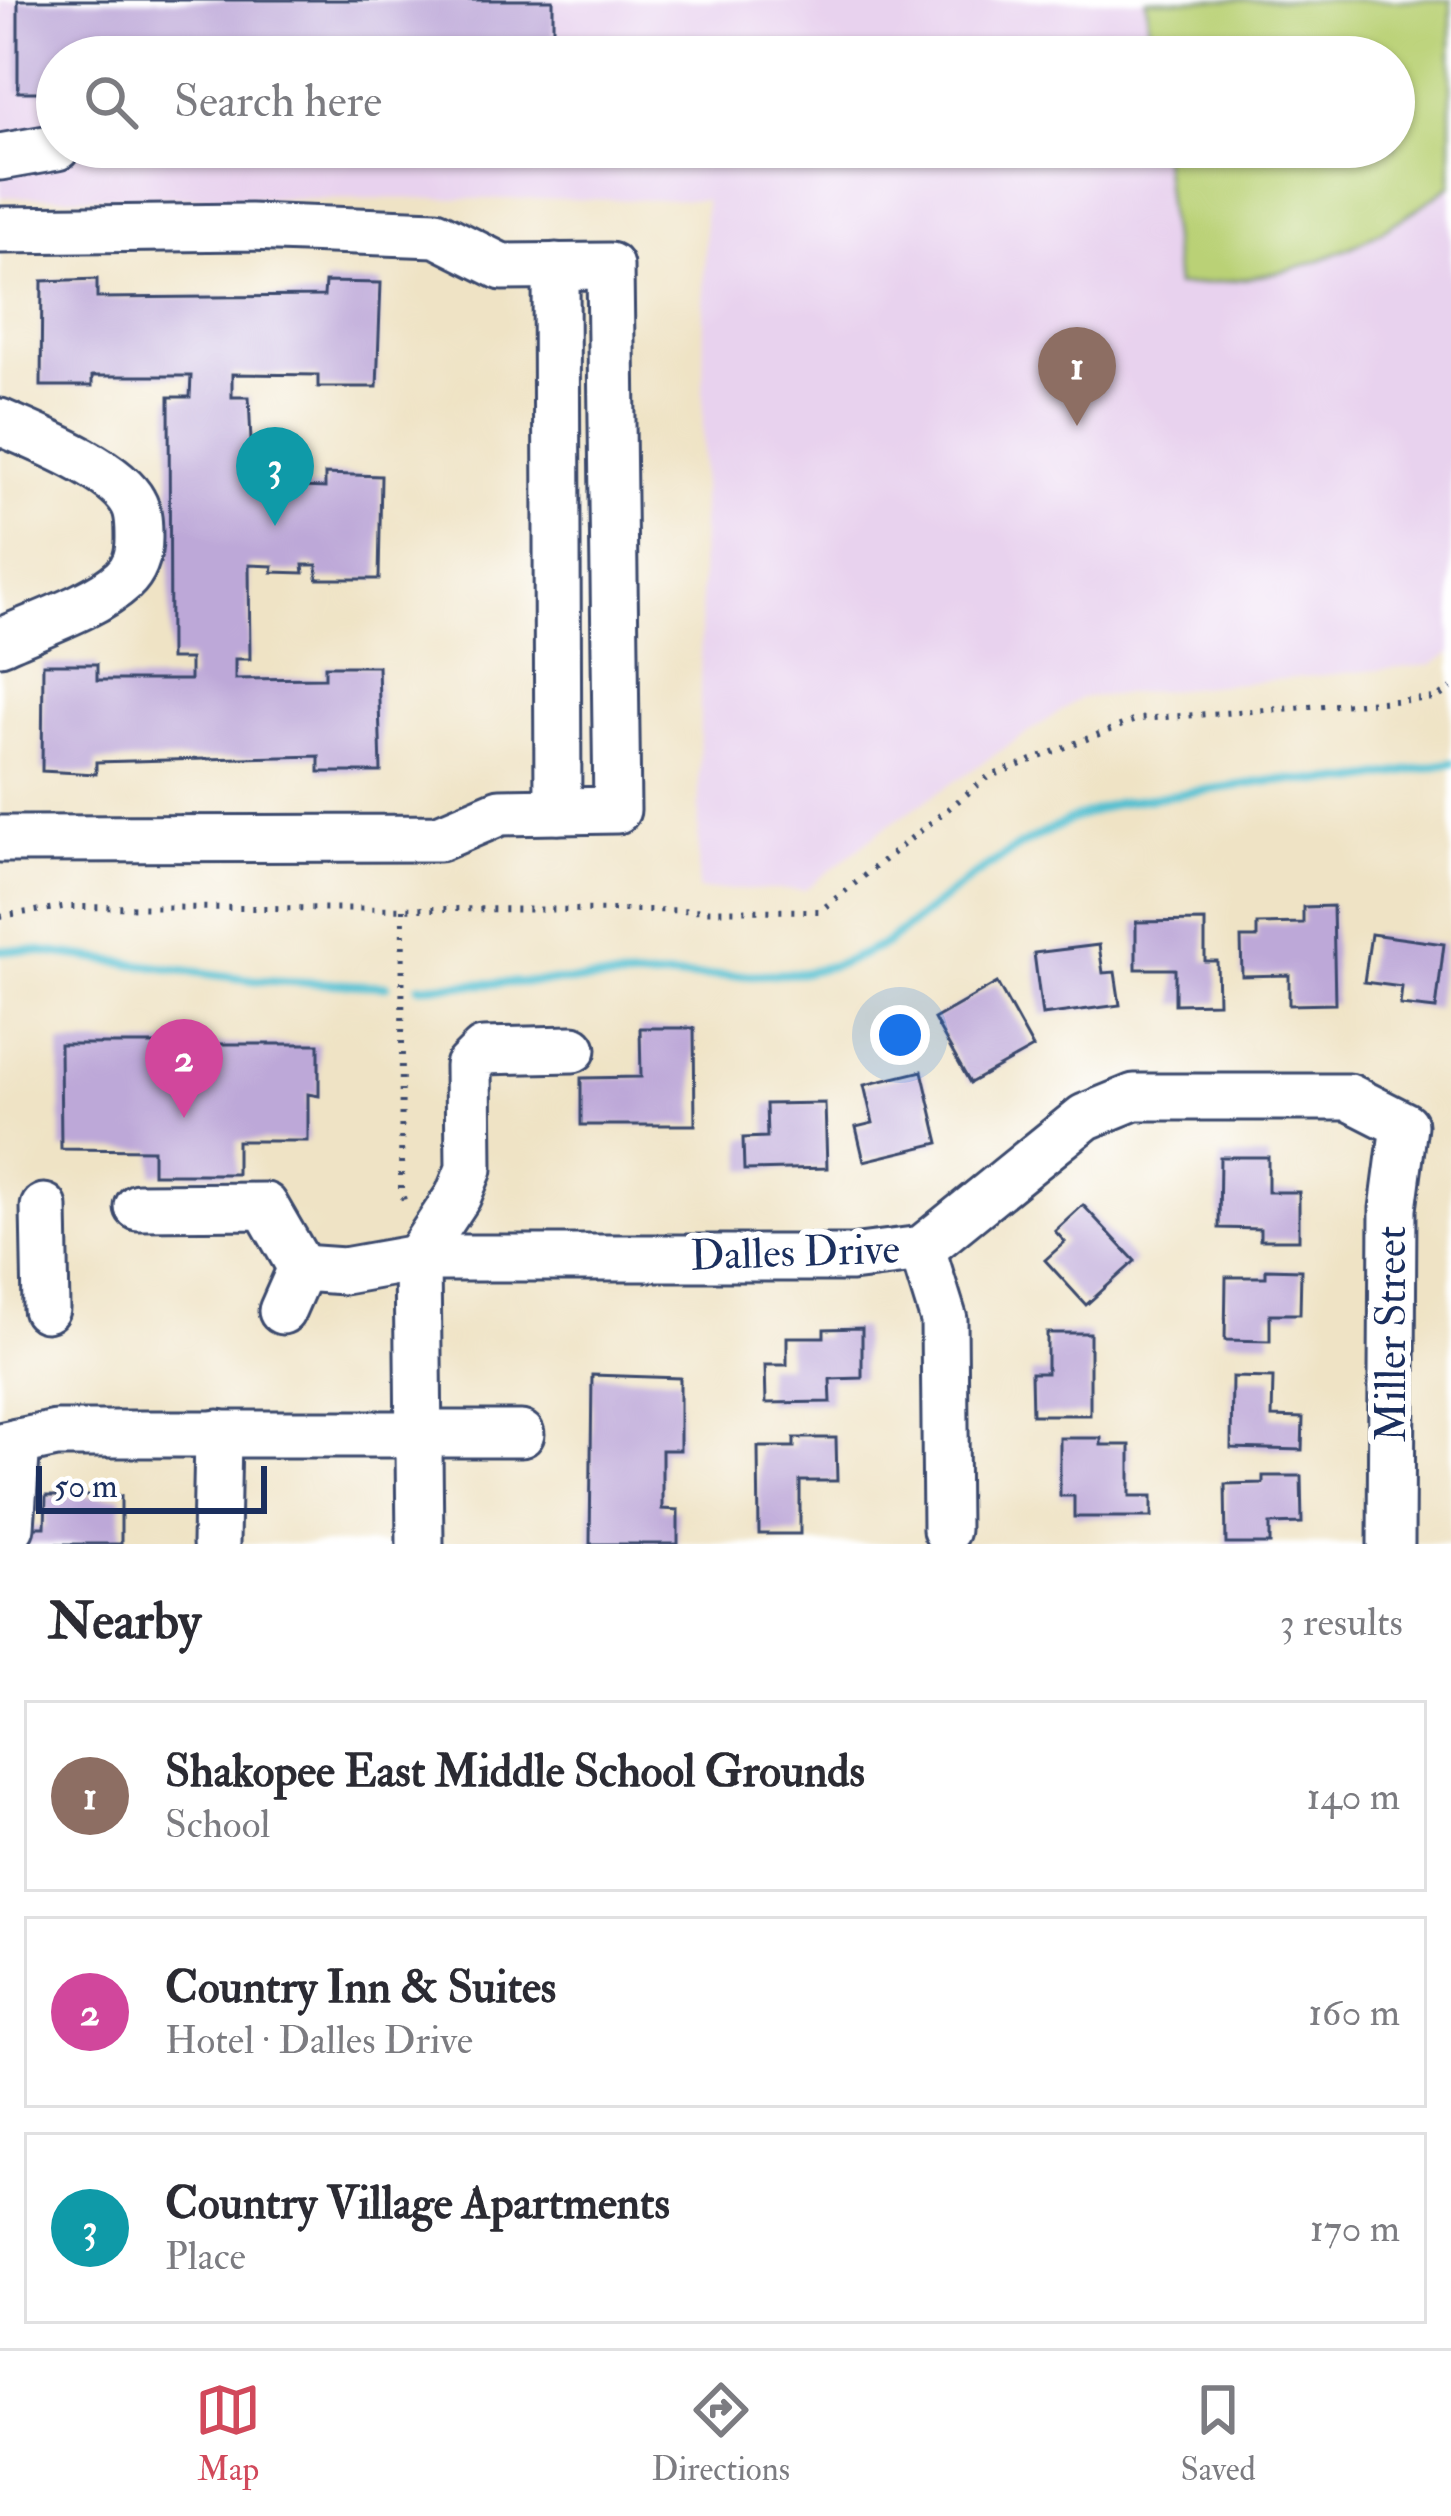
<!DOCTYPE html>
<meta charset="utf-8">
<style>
:root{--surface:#fff;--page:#f7f7f7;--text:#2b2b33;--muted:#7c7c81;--line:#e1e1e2;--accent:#d1495b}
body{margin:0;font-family:"IM FELL Double Pica",serif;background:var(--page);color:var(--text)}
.scale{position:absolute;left:36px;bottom:30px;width:231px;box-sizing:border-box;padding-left:12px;border:6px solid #1b2f5e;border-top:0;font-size:33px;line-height:42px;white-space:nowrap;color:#1b2f5e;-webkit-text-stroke:9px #fff;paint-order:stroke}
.you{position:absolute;left:900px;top:1035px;width:42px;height:42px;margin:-30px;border:9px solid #fff;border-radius:50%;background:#1a73e8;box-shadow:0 0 0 18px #1a73e833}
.badge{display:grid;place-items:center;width:78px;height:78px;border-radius:50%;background:var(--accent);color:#fff;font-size:39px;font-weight:700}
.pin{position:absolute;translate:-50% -99px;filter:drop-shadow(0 3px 6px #0008)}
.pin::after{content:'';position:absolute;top:63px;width:42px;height:36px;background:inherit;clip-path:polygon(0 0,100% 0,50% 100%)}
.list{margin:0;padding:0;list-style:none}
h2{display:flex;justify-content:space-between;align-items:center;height:156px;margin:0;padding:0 48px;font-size:51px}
h2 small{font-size:39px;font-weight:400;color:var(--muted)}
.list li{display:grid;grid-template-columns:78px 1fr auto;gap:36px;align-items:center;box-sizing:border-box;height:192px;margin:0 24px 24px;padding:0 24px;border:3px solid var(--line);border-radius:0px}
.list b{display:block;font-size:45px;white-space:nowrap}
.list p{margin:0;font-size:39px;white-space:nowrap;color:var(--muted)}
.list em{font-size:39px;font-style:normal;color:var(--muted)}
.icon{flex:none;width:66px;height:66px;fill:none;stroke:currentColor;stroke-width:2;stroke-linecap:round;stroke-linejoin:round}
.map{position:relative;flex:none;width:1451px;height:1544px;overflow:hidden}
.search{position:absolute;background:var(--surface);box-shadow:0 3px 9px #0004;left:36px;right:36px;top:36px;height:132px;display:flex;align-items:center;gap:30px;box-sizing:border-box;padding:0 42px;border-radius:66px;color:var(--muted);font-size:45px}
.sheet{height:804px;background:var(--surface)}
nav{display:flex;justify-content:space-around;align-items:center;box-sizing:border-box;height:168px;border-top:3px solid var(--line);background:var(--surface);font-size:33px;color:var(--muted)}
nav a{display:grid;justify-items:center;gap:6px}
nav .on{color:var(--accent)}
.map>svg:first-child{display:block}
</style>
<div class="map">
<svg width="1451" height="1544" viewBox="0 0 1451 1544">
<rect width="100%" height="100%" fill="#fff"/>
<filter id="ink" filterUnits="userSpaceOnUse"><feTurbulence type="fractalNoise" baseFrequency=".00833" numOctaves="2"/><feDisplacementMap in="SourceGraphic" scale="24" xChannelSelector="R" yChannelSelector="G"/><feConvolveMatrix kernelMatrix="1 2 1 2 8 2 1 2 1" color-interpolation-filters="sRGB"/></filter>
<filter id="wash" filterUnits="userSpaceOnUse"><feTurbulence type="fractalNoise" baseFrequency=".004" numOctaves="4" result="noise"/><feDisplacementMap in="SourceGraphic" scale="48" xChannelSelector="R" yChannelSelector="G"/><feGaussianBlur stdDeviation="2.7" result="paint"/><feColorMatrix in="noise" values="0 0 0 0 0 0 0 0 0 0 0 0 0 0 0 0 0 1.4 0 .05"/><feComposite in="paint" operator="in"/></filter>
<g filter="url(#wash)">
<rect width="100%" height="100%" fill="#efe3c5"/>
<path fill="#e8d2ee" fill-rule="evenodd" d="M0,0H1451V653L1432,665L1080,698L880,831L805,890H698L705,200L0,197ZM57,57H1394V147H57Z"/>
<path fill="#bad176" stroke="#6a806a" stroke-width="3" d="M1146,0H1451V185C1352,257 1298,277 1176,286L1161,147H1394V57H1152Z"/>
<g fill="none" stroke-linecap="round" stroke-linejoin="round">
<g stroke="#55c0d0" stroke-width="9">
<polyline points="0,950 39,951 255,980 387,986"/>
<polyline points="419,986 802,973 843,963 885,944 972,877 1021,845 1070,820 1116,803 1277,780 1353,781 1451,763"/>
</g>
</g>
<g id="blocks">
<g fill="#bda8d8">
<polygon points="18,0 553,0 553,57 57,57 57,92 18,92"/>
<polygon points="97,279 97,298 324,296 325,282 381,283 377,387 318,387 318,375 232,374 232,397 249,397 253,485 325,488 325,474 381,476 379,579 317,579 317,565 303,565 304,573 272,572 273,566 249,565 250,659 235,659 235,679 325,678 325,666 378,666 381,772 319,772 319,756 96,762 96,774 42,771 43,664 97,664 97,680 190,680 190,659 170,659 169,397 190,397 191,376 92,376 92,386 41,386 42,281"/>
<polygon points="1333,906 1335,1004 1289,1005 1289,975 1242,976 1241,938 1257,938 1257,924 1303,923 1303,907"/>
<polygon points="1205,921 1205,961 1217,961 1218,1003 1175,1004 1175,969 1136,969 1136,922"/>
<polygon points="1371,934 1444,944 1436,1009 1400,1005 1402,987 1364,982"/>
<polygon points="1099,945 1103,973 1115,972 1120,1005 1042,1015 1034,953"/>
<polygon points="997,983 1033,1048 970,1083 934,1019"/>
<polygon points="640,1028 694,1028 695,1125 581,1125 581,1078 641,1077"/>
<polygon points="60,1044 319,1044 319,1096 308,1094 308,1141 237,1141 237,1174 153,1174 153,1150 61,1149"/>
<polygon points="922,1071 939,1143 864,1161 856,1127 873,1123 864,1085"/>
<polygon points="825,1103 827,1168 744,1170 743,1138 767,1137 766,1104"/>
<polygon points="1220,1157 1268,1157 1268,1192 1299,1192 1299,1240 1260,1240 1260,1229 1219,1228"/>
<polygon points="1083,1205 1135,1261 1086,1305 1045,1260 1065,1242 1055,1231"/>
<polygon points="1266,1269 1301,1270 1300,1314 1270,1314 1270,1341 1225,1340 1226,1277 1266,1277"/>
<polygon points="862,1328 862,1378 830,1379 831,1402 766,1403 765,1365 787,1365 787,1337 824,1337 824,1329"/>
<polygon points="1047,1333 1090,1333 1090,1415 1032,1415 1031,1373 1047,1373"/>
<polygon points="592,1375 680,1378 680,1450 662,1450 662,1509 678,1510 678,1544 590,1544"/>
<polygon points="1232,1377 1273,1378 1272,1417 1303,1418 1302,1450 1231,1448"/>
<polygon points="794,1438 836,1438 837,1481 800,1481 800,1534 759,1534 758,1447 794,1447"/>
<polygon points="1060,1438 1101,1438 1101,1445 1130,1445 1130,1496 1152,1496 1152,1517 1074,1517 1074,1496 1060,1496"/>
<polygon points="1263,1476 1301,1476 1302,1523 1270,1524 1270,1544 1226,1544 1225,1484 1263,1483"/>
<polygon points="46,1496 121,1496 121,1544 0,1544 0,1527 45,1527"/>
</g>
</g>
</g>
<g filter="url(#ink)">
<use href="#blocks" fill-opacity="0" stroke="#3b4a6d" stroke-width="3"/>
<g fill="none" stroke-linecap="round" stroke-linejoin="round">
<defs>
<g id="minor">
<polyline points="0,157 57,147"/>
<polyline points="0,230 250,227 436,234 502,267 610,266 617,810 500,812 439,838 0,839"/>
<polyline points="556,266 558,811"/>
<path d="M0,422C34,437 116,469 133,502C139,512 139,526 139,538C139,554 136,568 123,580C95,606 36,625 0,642"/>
<polyline points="44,1207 46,1309"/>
<polyline points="138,1207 265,1206 301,1268"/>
<polyline points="922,1249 944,1320 946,1530"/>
<polyline points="417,1258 458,1196 469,1169 468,1066 483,1051 573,1049"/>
<polyline points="417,1258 420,1544"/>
<polyline points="282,1311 301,1268 344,1271 417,1258 851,1258 922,1249 1085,1117 1134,1097 1349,1097 1404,1125 1393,1209 1391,1544"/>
<polyline points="0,1446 56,1434 521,1434"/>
<polyline points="11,1527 17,1442"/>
<polyline points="216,1544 218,1433"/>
</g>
</defs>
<use href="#minor" stroke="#3b4a6d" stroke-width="51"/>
<g stroke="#3b4a6d" stroke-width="6" stroke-dasharray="3 9" stroke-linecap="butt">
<polyline points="403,909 401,1188 405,1205"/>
<polyline points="0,916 63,907 820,911 988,777 1138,719 1437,698 1451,688"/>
</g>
<use href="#minor" stroke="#fff" stroke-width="45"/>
</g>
</g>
<g text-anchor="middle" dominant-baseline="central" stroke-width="12" stroke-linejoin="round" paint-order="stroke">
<g font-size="42" fill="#1b2f5e" stroke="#fff">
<text transform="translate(795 1253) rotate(-2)">Dalles Drive</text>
<text transform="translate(1392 1334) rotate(-90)">Miller Street</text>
</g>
</g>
</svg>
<div class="scale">50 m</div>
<div class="you"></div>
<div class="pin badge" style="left:1077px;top:426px;background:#8d6e63">1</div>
<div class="pin badge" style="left:184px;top:1118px;background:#d1479c">2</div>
<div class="pin badge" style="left:275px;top:526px;background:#0f9aa8">3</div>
<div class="search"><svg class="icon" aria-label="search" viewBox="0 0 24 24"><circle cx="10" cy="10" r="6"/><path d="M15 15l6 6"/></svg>Search here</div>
</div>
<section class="sheet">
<h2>Nearby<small>3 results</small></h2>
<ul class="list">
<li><span class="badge" style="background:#8d6e63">1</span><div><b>Shakopee East Middle School Grounds</b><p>School</p></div><em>140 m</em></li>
<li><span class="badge" style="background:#d1479c">2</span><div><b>Country Inn &amp; Suites</b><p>Hotel · Dalles Drive</p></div><em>160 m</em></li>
<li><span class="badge" style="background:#0f9aa8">3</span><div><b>Country Village Apartments</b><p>Place</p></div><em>170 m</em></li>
</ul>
</section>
<nav>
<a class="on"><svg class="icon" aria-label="map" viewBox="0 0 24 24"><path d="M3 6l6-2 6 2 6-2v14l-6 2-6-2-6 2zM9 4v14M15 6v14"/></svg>Map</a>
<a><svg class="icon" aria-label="directions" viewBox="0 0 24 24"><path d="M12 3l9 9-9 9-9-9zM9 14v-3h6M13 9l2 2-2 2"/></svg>Directions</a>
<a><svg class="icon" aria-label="saved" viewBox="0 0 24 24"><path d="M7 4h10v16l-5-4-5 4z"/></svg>Saved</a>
</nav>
